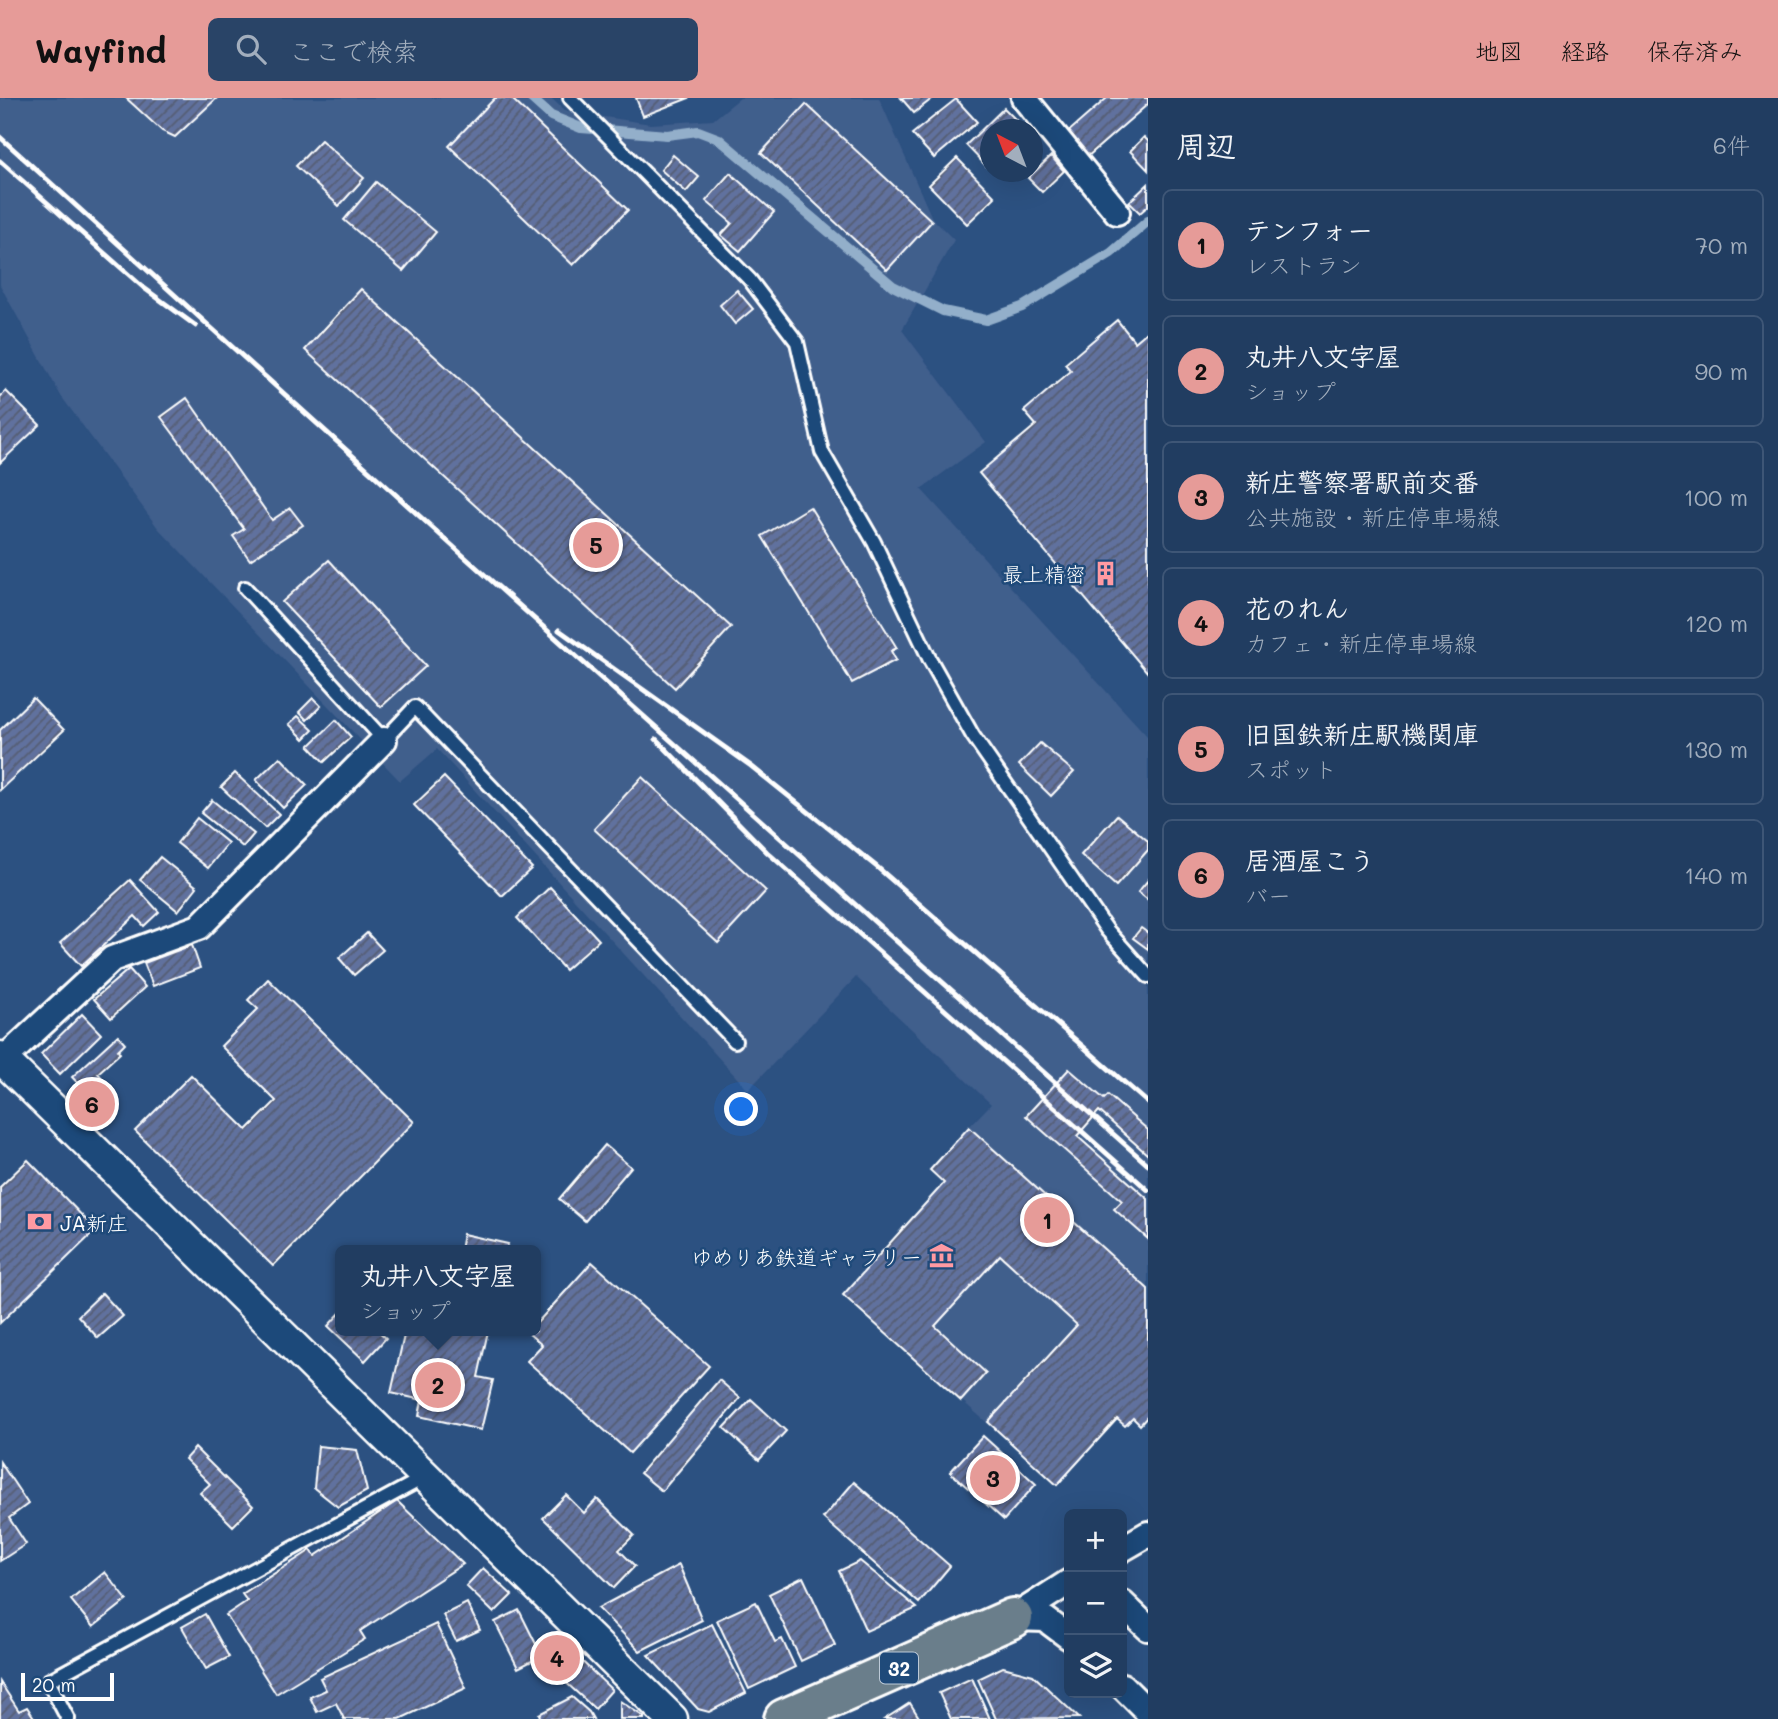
<!DOCTYPE html>
<html lang="ja">
<meta charset="utf-8">
<style>
:root{--surface:#213d61;--page:#294467;--text:#f1f3f6;--muted:#a2aebd;--line:#3e5676;--accent:#e69b98}
body{margin:0;font-family:Mali,"Klee One",sans-serif;background:var(--page);color:var(--text)}
.controls{position:absolute;right:21px;bottom:21px;display:grid;overflow:hidden;border-radius:10px;box-shadow:0 7px 28px #0002}
.controls button{width:63px;height:63px;display:grid;place-items:center;padding:0;border:0;border-bottom:2px solid var(--line);background:var(--surface);color:var(--text);font:35px sans-serif}
.compass{position:absolute;left:980px;top:21px;width:63px;height:63px;border-radius:50%;background:var(--surface);box-shadow:0 7px 28px #0002;rotate:318deg}
.scale{position:absolute;left:21px;bottom:18px;width:93px;box-sizing:border-box;padding-left:7px;border:4px solid #fff;border-top:0;font-size:19px;line-height:24px;white-space:nowrap;color:#fff;-webkit-text-stroke:5px #1f4a7a;paint-order:stroke}
.you{position:absolute;left:742px;top:1012px;width:24px;height:24px;margin:-18px;border:5px solid #fff;border-radius:50%;background:#1a73e8;box-shadow:0 0 0 10px #1a73e833}
.badge{display:grid;place-items:center;width:46px;height:46px;border-radius:50%;background:var(--accent);color:#111;font-size:23px;font-weight:700}
.pin{position:absolute;translate:-50% -50%;border:4px solid #fff;box-shadow:0 2px 7px #0006}
.popup{position:absolute;left:335px;top:1147px;width:206px;height:91px;box-sizing:border-box;display:grid;place-content:center;border-radius:10px;background:var(--surface);filter:drop-shadow(0 2px 5px #0005);font-size:23px;white-space:nowrap;color:var(--muted)}
.popup b{font-size:26px;color:var(--text)}
.popup::after{content:'';position:absolute;left:50%;top:100%;margin-left:-14px;border:14px solid transparent;border-top-color:var(--surface)}
.list{margin:0;padding:0;list-style:none}
h2{display:flex;justify-content:space-between;align-items:center;height:91px;margin:0;padding:0 28px;font-size:30px}
h2 small{font-size:23px;font-weight:400;color:var(--muted)}
.list li{display:grid;grid-template-columns:46px 1fr auto;gap:21px;align-items:center;box-sizing:border-box;height:112px;margin:0 14px 14px;padding:0 14px;border:2px solid var(--line);border-radius:10px}
.list b{display:block;font-size:26px;white-space:nowrap}
.list p{margin:0;font-size:23px;white-space:nowrap;color:var(--muted)}
.list em{font-size:23px;font-style:normal;color:var(--muted)}
.icon{flex:none;width:38px;height:38px;fill:none;stroke:currentColor;stroke-width:2;stroke-linecap:round;stroke-linejoin:round}
.map{position:relative;flex:none;width:1148px;height:1621px;overflow:hidden}
header{display:flex;align-items:center;gap:42px;box-sizing:border-box;height:98px;padding:0 35px;background:var(--accent);color:#111}
header strong{font-size:33px}
nav{display:flex;gap:38px;margin-inline-start:auto;font-size:24px}
.search{width:490px;height:63px;background:var(--page);display:flex;align-items:center;gap:18px;box-sizing:border-box;padding:0 24px;border-radius:10px;color:var(--muted);font-size:26px}
main{display:flex}
aside{flex:1;background:var(--surface)}
.map>svg:first-child{display:block}
</style>
<header>
<strong>Wayfind</strong>
<div class="search"><svg class="icon" aria-label="search" viewBox="0 0 24 24"><circle cx="10" cy="10" r="6"/><path d="M15 15l6 6"/></svg>ここで検索</div>
<nav><a>地図</a><a>経路</a><a>保存済み</a></nav>
</header>
<main>
<div class="map">
<svg width="1148" height="1621" viewBox="0 0 1148 1621">
<defs>
<pattern id="building-hatch" width="6" height="6" patternUnits="userSpaceOnUse" patternTransform="scale(1.75)"><rect width="6" height="6" fill="#61719e"/><path d="M-1 1l2-2M0 6l6-6M5 7l2-2" fill="none" stroke="#555d71"/></pattern>
</defs>
<rect width="100%" height="100%" fill="#2c5181"/>
<filter id="ink" filterUnits="userSpaceOnUse"><feTurbulence type="fractalNoise" baseFrequency=".0143" numOctaves="2"/><feDisplacementMap in="SourceGraphic" scale="14" xChannelSelector="R" yChannelSelector="G"/><feConvolveMatrix kernelMatrix="1 2 1 2 8 2 1 2 1" color-interpolation-filters="sRGB"/></filter>
<g filter="url(#ink)">
<polygon fill="#405e8c" points="0,0 551,0 565,13 651,26 713,22 740,0 879,0 932,120 954,142 902,232 986,344 921,391 1148,639 1148,1318 1140,1327 1133,1320 1125,1328 1117,1322 1057,1387 843,1197 944,1085 969,1029 991,1006 856,879 748,992 437,651 400,683 158,430 61,298 0,187"/>
<g fill="none" stroke-linecap="round" stroke-linejoin="round">
<polyline stroke="#93afca" stroke-width="10" points="531,0 551,18 581,30 667,37 698,33 719,41 893,188 943,213 986,222 1022,209 1111,155 1148,123"/>
</g>
<g fill="url(#building-hatch)" stroke="#fff" stroke-width="2">
<polygon points="126,0 217,0 175,39 162,33"/>
<polygon points="495,0 511,0 628,112 573,167 449,48"/>
<polygon points="636,0 689,0 643,18"/>
<polygon points="901,0 933,0 914,15"/>
<polygon points="1107,0 1148,0 1148,6 1087,59 1067,35"/>
<polygon points="956,1 977,24 934,60 912,36"/>
<polygon points="806,6 932,123 887,172 761,55"/>
<polygon points="1004,10 1025,31 990,32 990,65 987,69 966,47"/>
<polygon points="1144,39 1148,43 1148,72 1130,53"/>
<polygon points="321,42 364,80 339,108 296,68"/>
<polygon points="673,57 699,79 686,94 661,72"/>
<polygon points="1051,58 1064,73 1042,94 1028,80"/>
<polygon points="957,60 995,99 967,126 929,87"/>
<polygon points="730,75 774,114 740,153 721,137 732,125 706,103"/>
<polygon points="376,84 436,134 403,173 344,122"/>
<polygon points="1148,86 1148,108 1140,115 1129,104"/>
<polygon points="361,191 731,529 675,590 305,252"/>
<polygon points="737,192 753,211 735,226 720,207"/>
<polygon points="1117,222 1135,244 1148,233 1148,575 979,375 1036,327 1024,313 1071,273 1065,266"/>
<polygon points="6,293 40,327 0,365 0,299"/>
<polygon points="187,300 272,422 290,410 303,427 250,462 233,438 244,431 161,319"/>
<polygon points="810,409 897,550 891,553 896,562 852,585 762,438"/>
<polygon points="329,462 426,568 381,609 282,504"/>
<polygon points="33,600 64,632 0,692 0,632"/>
<polygon points="313,600 321,608 307,622 299,614"/>
<polygon points="298,618 313,632 304,641 289,626"/>
<polygon points="336,622 351,639 324,664 309,648"/>
<polygon points="1040,645 1074,674 1051,698 1019,667"/>
<polygon points="280,659 307,687 283,710 256,682"/>
<polygon points="235,675 279,716 265,730 221,689"/>
<polygon points="444,679 532,770 502,798 414,707"/>
<polygon points="642,679 766,793 718,845 594,731"/>
<polygon points="212,702 254,736 243,749 201,715"/>
<polygon points="1117,717 1148,743 1148,752 1116,788 1081,757"/>
<polygon points="197,720 228,745 208,770 177,745"/>
<polygon points="160,759 197,789 178,813 140,782"/>
<polygon points="130,782 159,814 144,828 135,818 81,868 60,845"/>
<polygon points="1148,782 1148,802 1138,794"/>
<polygon points="550,789 599,842 565,872 517,820"/>
<polygon points="1141,830 1148,835 1148,851 1133,840"/>
<polygon points="367,835 383,852 354,877 339,860"/>
<polygon points="192,847 200,870 153,888 144,865"/>
<polygon points="129,871 145,889 111,920 94,901"/>
<polygon points="268,881 414,1024 273,1168 135,1033 191,977 247,1032 276,1003 221,948 258,911 248,902"/>
<polygon points="82,916 101,936 60,976 41,956"/>
<polygon points="118,937 125,945 118,952 120,955 98,975 102,980 86,994 72,979"/>
<polygon points="1069,971 1104,1001 1108,997 1148,1032 1148,1057 1099,1013 1077,1038 1148,1101 1148,1141 1114,1111 1122,1103 1026,1018"/>
<polygon points="969,1029 1148,1191 1148,1318 1140,1327 1133,1320 1125,1328 1117,1321 1057,1387 988,1324 1077,1227 1000,1157 935,1228 986,1275 961,1303 843,1197 944,1085 930,1072"/>
<polygon points="605,1047 631,1069 585,1123 559,1101"/>
<polygon points="28,1062 96,1132 0,1225 0,1089"/>
<polygon points="463,1136 508,1146 506,1152 460,1152"/>
<polygon points="592,1164 709,1268 630,1355 527,1263 542,1247 528,1235 536,1233 536,1226"/>
<polygon points="102,1195 123,1218 98,1240 78,1218"/>
<polygon points="340,1215 340,1233 378,1233 386,1240 365,1263 328,1228"/>
<polygon points="405,1233 488,1233 478,1279 493,1282 481,1332 419,1318 422,1302 391,1295"/>
<polygon points="719,1282 740,1300 662,1393 640,1375"/>
<polygon points="751,1301 786,1333 759,1362 724,1330"/>
<polygon points="983,1338 1036,1386 1004,1422 950,1374"/>
<polygon points="318,1348 357,1352 367,1393 338,1409 314,1390"/>
<polygon points="195,1350 253,1408 233,1428 200,1395 210,1386 185,1361"/>
<polygon points="0,1364 28,1406 9,1420 26,1446 0,1463"/>
<polygon points="854,1384 950,1468 919,1505 823,1420"/>
<polygon points="566,1397 584,1415 597,1401 634,1437 619,1452 635,1468 614,1490 543,1420"/>
<polygon points="397,1403 463,1466 360,1533 365,1541 276,1596 226,1517 247,1503 242,1496 311,1452 315,1458"/>
<polygon points="860,1463 917,1510 866,1533 839,1473"/>
<polygon points="679,1467 702,1522 640,1553 598,1510"/>
<polygon points="483,1470 512,1497 494,1515 466,1488"/>
<polygon points="105,1474 127,1502 93,1529 71,1502"/>
<polygon points="803,1479 835,1547 801,1563 769,1496"/>
<polygon points="756,1504 775,1544 782,1541 795,1569 749,1591 717,1522"/>
<polygon points="467,1505 480,1532 456,1543 443,1517"/>
<polygon points="519,1512 542,1558 518,1570 495,1524"/>
<polygon points="205,1516 229,1559 206,1571 182,1529"/>
<polygon points="436,1526 466,1590 400,1621 344,1621 336,1605 317,1614 310,1599 326,1592 320,1580"/>
<polygon points="712,1526 746,1595 709,1614 698,1611 648,1557"/>
<polygon points="568,1550 612,1592 595,1611 550,1570"/>
<polygon points="1003,1569 1033,1577 1079,1620 996,1621 978,1581"/>
<polygon points="972,1580 990,1621 951,1621 939,1595"/>
<polygon points="0,1584 19,1613 27,1609 35,1621 0,1621"/>
<polygon points="572,1599 589,1614 593,1621 541,1621 539,1616"/>
<polygon points="620,1603 644,1619 644,1621 620,1621"/>
<polygon points="910,1605 920,1621 885,1621"/>
</g>
<g fill="none" stroke-linecap="round" stroke-linejoin="round">
<defs>
<g id="service">
<polyline points="570,0 750,182 797,244 822,354 874,444 929,560 973,638 1107,832 1148,878"/>
<polyline points="245,490 384,642 415,609 735,943"/>
<polyline points="68,1621 48,1583 425,1379"/>
</g>
<g id="minor">
<polyline points="1024,0 1117,114"/>
<polyline points="3,962 112,861 199,829 384,642"/>
<polyline points="1122,1451 1148,1436"/>
<polyline points="1122,1505 1148,1530"/>
<polyline points="1013,1520 1069,1484"/>
<polyline points="1013,1520 1045,1521 1069,1539"/>
<polyline points="1122,1588 1148,1614"/>
</g>
<polyline id="tertiary" points="0,959 672,1621"/>
<polyline id="primary" points="784,1621 1013,1520"/>
</defs>
<use href="#service" stroke="#fff" stroke-width="18"/>
<use href="#minor" stroke="#fff" stroke-width="30"/>
<use href="#tertiary" stroke="#fff" stroke-width="35"/>
<use href="#primary" stroke="#fff" stroke-width="44"/>
<use href="#service" stroke="#1f4a7a" stroke-width="12"/>
<use href="#minor" stroke="#1f4a7a" stroke-width="24"/>
<use href="#tertiary" stroke="#1f4a7a" stroke-width="30"/>
<use href="#primary" stroke="#6b7e8b" stroke-width="38"/>
<g stroke="#fff" stroke-width="5">
<polyline points="0,39 467,461 1148,1067"/>
<polyline points="0,63 144,190 196,228"/>
<polyline points="559,532 751,668 877,769 1148,1005"/>
<polyline points="656,641 767,754 1148,1092"/>
</g>
</g>
</g>
<defs>
<symbol id="building-bare" viewBox="-9 -9 18 18"><path d="M-4-6H4V6H1V3H-1V6H-4ZM-2.5-4.3h1.7v1.8h-1.7ZM.8-4.3h1.7v1.8H.8ZM-2.5-1h1.7V.8h-1.7ZM.8-1h1.7V.8H.8Z" fill="#ff9aa2" stroke="#1f4a7a" stroke-width="2.5" paint-order="stroke"/></symbol>
<symbol id="bank-bare" viewBox="-9 -9 18 18"><path d="M-6-4H6V4H-6ZM0-2.3a2.3 2.3 0 1 0 0 4.6a2.3 2.3 0 1 0 0-4.6Z" fill="#ff9aa2" stroke="#1f4a7a" stroke-width="2.5" paint-order="stroke"/></symbol>
<symbol id="museum-bare" viewBox="-9 -9 18 18"><path d="M0-6L6-3V-2H-6V-3ZM-5-1h2V3h-2ZM-1-1h2V3h-2ZM3-1h2V3H3ZM-6 4H6V6H-6Z" fill="#ff9aa2" stroke="#1f4a7a" stroke-width="2.5" paint-order="stroke"/></symbol>
</defs>
<g fill-rule="evenodd">
<use href="#building-bare" x="1088" y="458" width="35" height="35"/>
<use href="#bank-bare" x="22" y="1106" width="35" height="35"/>
<use href="#museum-bare" x="924" y="1140" width="35" height="35"/>
</g>
<g text-anchor="middle" dominant-baseline="central" stroke-width="5" stroke-linejoin="round" paint-order="stroke">
<rect fill="#1f4a7a" stroke="#bcc9d7" stroke-width="2" x="880" y="1554.5" width="38" height="31" rx="5"/>
<g font-size="19" font-weight="bold" fill="#fff">
<text x="899" y="1570">32</text>
</g>
<g font-size="21" fill="#fff" stroke="#1f4a7a" text-anchor="end">
<text x="1086" y="475">最上精密</text>
<text x="60" y="1124" text-anchor="start">JA新庄</text>
<text x="922" y="1158">ゆめりあ鉄道ギャラリー</text>
</g>
</g>
</svg>
<div class="controls">
<button>+</button>
<button>−</button>
<button><svg class="icon" aria-label="layers" viewBox="0 0 24 24"><path d="M12 4l9 5-9 5-9-5zM3 14l9 5 9-5"/></svg></button>
</div>
<svg class="compass" viewBox="-18 -18 36 36"><path d="M0-13l5 13h-10z" fill="#e53935"/><path d="M0 13l5-13h-10z" fill="#a2aebd"/></svg>
<div class="scale">20 m</div>
<div class="you"></div>
<div class="pin badge" style="left:1047px;top:1122px">1</div>
<div class="pin badge" style="left:438px;top:1287px">2</div>
<div class="popup"><b>丸井八文字屋</b>ショップ</div>
<div class="pin badge" style="left:993px;top:1380px">3</div>
<div class="pin badge" style="left:557px;top:1560px">4</div>
<div class="pin badge" style="left:596px;top:447px">5</div>
<div class="pin badge" style="left:92px;top:1006px">6</div>
</div>
<aside>
<h2>周辺<small>6件</small></h2>
<ul class="list">
<li><span class="badge">1</span><div><b>テンフォー</b><p>レストラン</p></div><em>70 m</em></li>
<li><span class="badge">2</span><div><b>丸井八文字屋</b><p>ショップ</p></div><em>90 m</em></li>
<li><span class="badge">3</span><div><b>新庄警察署駅前交番</b><p>公共施設 · 新庄停車場線</p></div><em>100 m</em></li>
<li><span class="badge">4</span><div><b>花のれん</b><p>カフェ · 新庄停車場線</p></div><em>120 m</em></li>
<li><span class="badge">5</span><div><b>旧国鉄新庄駅機関庫</b><p>スポット</p></div><em>130 m</em></li>
<li><span class="badge">6</span><div><b>居酒屋こう</b><p>バー</p></div><em>140 m</em></li>
</ul>
</aside>
</main>
